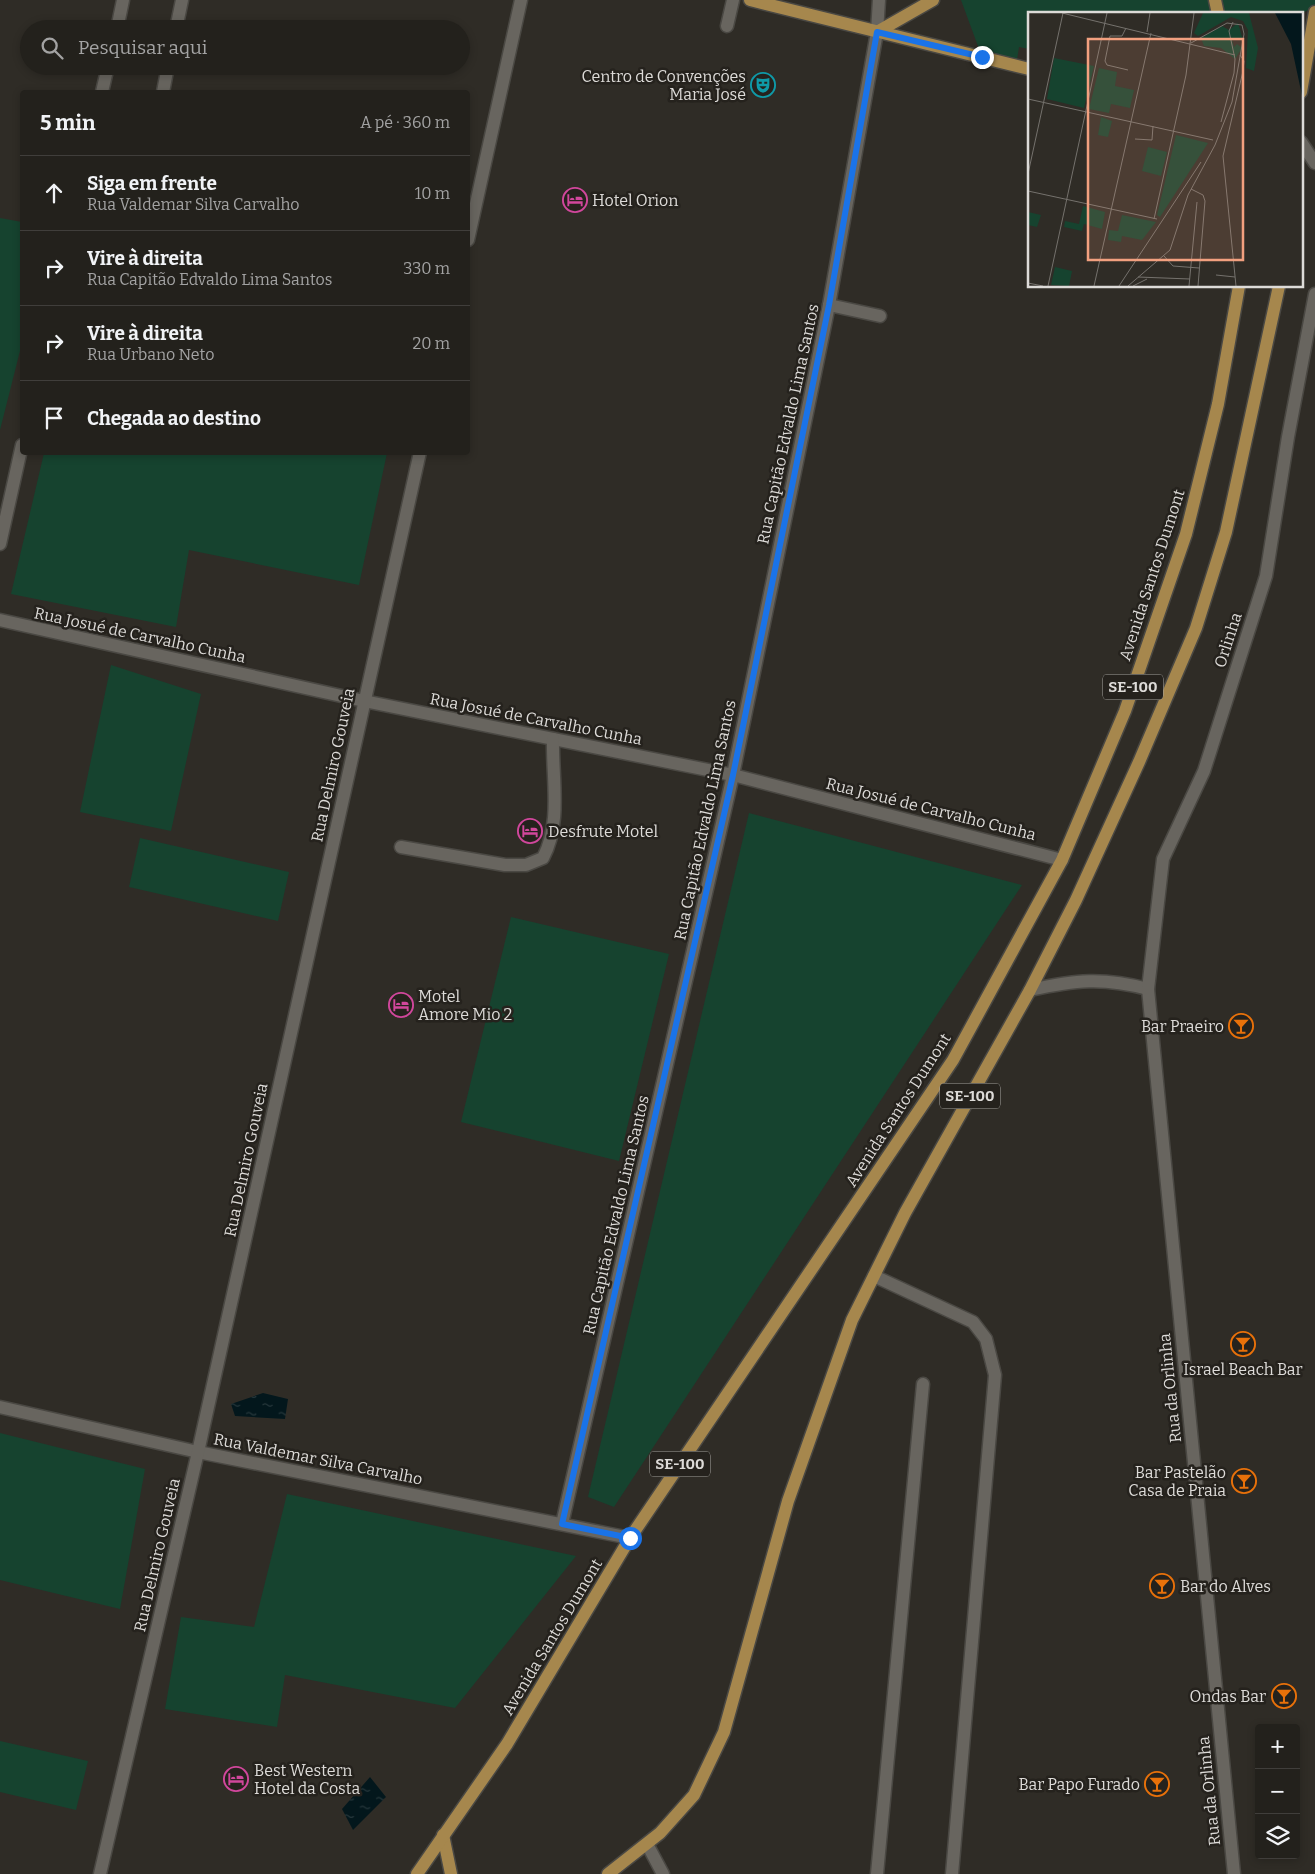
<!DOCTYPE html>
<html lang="pt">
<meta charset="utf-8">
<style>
:root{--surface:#23211c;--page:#2b2925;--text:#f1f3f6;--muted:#a3a3a3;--line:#403e3b}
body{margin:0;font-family:Bitter,serif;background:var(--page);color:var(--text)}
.controls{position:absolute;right:15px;bottom:15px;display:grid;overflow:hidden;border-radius:5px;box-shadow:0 2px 8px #0003}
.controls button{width:45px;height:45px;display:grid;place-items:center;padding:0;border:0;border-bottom:1px solid var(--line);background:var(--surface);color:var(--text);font:25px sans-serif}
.stop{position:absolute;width:15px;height:15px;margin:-11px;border:4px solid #1a73e8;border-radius:50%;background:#fff}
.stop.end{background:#1a73e8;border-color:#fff;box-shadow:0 1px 5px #0008}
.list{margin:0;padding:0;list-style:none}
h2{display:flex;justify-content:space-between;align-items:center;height:65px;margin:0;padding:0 20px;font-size:21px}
h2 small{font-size:16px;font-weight:400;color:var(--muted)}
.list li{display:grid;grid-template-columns:32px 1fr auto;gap:15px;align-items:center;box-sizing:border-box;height:75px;padding:0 20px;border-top:1px solid var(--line)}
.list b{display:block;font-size:19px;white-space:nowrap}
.list p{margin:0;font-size:16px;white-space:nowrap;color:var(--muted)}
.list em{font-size:16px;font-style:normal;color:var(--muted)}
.icon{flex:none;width:28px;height:28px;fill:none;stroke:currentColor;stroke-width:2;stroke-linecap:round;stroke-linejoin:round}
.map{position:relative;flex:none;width:1315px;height:1874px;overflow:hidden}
.search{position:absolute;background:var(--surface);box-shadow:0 2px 8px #0003;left:20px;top:20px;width:450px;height:55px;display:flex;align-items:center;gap:12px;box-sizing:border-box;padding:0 18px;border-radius:28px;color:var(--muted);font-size:19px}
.panel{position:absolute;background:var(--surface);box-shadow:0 2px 8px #0003;left:20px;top:90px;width:450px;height:365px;border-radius:5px}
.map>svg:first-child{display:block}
</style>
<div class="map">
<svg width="1315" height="1874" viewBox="0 0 1315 1874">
<defs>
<pattern id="water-ripples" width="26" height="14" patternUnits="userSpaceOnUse" patternTransform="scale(1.25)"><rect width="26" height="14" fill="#03171c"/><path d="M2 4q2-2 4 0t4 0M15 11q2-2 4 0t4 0" fill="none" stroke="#27383c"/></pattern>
</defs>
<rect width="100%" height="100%" fill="#2f2c26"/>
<g fill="#16432f">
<polygon points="961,0 1213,0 1216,14 1029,14 1029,49 1019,47 1016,66 982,57"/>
<polygon points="1215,0 1315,0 1315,7 1300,14 1230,14 1217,9"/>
<polygon points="0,218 22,222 22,343 0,430"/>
<polygon points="44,453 44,452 387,453 359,585 189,550 176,627 11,594"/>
<polygon points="111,665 201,694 171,831 80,812"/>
<polygon points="749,813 1022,885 614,1507 588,1497"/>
<polygon points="140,838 289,872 278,921 129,887"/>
<polygon points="511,917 669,954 619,1161 461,1122"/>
<polygon points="0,1433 145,1469 120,1609 0,1580"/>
<polygon points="287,1494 576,1556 455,1708 285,1675 277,1727 165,1709 181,1617 254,1627"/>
<polygon points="0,1741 88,1761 76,1810 0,1792"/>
</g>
<g fill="url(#water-ripples)">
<polygon points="263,1393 288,1399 285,1419 235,1416 231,1404"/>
<polygon points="370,1777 386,1797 353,1830 342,1809"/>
</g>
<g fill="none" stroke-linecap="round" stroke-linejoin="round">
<defs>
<g id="minor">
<polyline points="727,26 733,0"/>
<polyline points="117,29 123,0"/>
<polyline points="176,29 182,0"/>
<polyline points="102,92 108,66"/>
<polyline points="163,92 168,66"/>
<polyline points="1301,142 1315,163"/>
<polyline points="468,240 521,0"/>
<polyline points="829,305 880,316"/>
<polyline points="0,544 22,445"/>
<polyline points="0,620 364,701 733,775 1062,860"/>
<path d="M401,847L505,865H526L543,858C562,822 552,779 553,739"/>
<path d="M1030,990C1075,980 1103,977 1148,989"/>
<polyline points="874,1276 973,1322 986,1339 995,1375 952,1874"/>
<polyline points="0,1407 198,1452 630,1538"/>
<polyline points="562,1524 733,775 829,305 877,32 879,0"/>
<polyline points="647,1844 663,1874"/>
<polyline points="100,1874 198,1452 420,452"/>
<polyline points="877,1874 923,1384"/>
<polyline points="1234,1874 1148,989 1163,859 1204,771 1266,576 1288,437 1315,294"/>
</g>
<g id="major">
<polyline points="750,0 1029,69"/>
<polyline points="1215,0 1218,14"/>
<polyline points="877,32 933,0"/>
<polyline points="1301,92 1315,12"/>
<polyline points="443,1835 451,1874"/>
<polyline points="417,1874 507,1744 630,1538 953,1060 1062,860 1125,711 1186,534 1218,404 1239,286"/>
<polyline points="608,1874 660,1833 694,1795 724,1732 788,1501 852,1320 905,1213 1030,990 1076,900 1139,762 1196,628 1226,532 1279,286"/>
</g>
</defs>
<use href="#minor" stroke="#4a4843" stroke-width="15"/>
<use href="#major" stroke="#4a4843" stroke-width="15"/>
<use href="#minor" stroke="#68655f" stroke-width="12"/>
<use href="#major" stroke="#a6874d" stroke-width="12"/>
</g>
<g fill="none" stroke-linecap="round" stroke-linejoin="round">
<polyline stroke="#1a73e8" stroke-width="6" points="630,1538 562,1524 733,775 829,305 877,32 982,57"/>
</g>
<defs>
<symbol id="theatre-ring" viewBox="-11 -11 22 22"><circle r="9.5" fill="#25221d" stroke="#0f9aa8" stroke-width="1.5"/><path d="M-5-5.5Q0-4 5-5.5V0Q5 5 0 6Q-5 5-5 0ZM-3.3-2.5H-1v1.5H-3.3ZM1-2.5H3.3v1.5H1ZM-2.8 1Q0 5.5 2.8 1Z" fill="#0f9aa8"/></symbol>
<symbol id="hotel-ring" viewBox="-11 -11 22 22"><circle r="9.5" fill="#25221d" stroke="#d1479c" stroke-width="1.5"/><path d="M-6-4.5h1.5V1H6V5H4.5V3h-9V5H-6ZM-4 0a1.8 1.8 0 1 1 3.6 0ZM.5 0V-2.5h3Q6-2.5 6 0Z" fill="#d1479c"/></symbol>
<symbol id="bar-ring" viewBox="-11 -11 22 22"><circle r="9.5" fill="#25221d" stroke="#e8710a" stroke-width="1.5"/><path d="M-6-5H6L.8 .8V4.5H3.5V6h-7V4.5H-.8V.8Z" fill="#e8710a"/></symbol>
</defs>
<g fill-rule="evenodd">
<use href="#theatre-ring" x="749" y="71" width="28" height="28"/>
<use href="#hotel-ring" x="561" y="186" width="28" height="28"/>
<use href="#hotel-ring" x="516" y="817" width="28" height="28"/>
<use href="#hotel-ring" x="387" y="991" width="28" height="28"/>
<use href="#bar-ring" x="1227" y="1012" width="28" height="28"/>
<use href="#bar-ring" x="1229" y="1330" width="28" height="28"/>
<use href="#bar-ring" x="1230" y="1467" width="28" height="28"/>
<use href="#bar-ring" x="1148" y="1572" width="28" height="28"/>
<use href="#bar-ring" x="1270" y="1682" width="28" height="28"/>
<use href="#hotel-ring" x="222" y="1765" width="28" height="28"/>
<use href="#bar-ring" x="1143" y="1770" width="28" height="28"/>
</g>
<g text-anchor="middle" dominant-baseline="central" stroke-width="5" stroke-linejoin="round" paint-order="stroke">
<g fill="#25221d" stroke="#a6a4a0" stroke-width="1">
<rect x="1103" y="674.5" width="60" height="25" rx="4"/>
<rect x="940" y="1083.5" width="60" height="25" rx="4"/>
<rect x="650" y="1451.5" width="60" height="25" rx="4"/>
</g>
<g font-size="15" font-weight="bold" fill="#dddbd8">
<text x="1133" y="687">SE-100</text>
<text x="970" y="1096">SE-100</text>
<text x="680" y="1464">SE-100</text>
</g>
<g font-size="16" fill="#dddbd8" stroke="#25221d" text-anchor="end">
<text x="746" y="76">Centro de Convenções<tspan x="746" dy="18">Maria José</tspan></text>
<text x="592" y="200" text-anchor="start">Hotel Orion</text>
<text x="548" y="831" text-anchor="start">Desfrute Motel</text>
<text x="418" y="996" text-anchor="start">Motel<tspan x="418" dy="18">Amore Mio 2</tspan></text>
<text x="1224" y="1026">Bar Praeiro</text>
<text x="1243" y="1369" text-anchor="middle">Israel Beach Bar</text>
<text x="1226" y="1472">Bar Pastelão<tspan x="1226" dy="18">Casa de Praia</tspan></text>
<text x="1180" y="1586" text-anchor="start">Bar do Alves</text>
<text x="1266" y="1696">Ondas Bar</text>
<text x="254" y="1770" text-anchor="start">Best Western<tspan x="254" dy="18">Hotel da Costa</tspan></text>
<text x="1140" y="1784">Bar Papo Furado</text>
</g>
<g font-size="16" fill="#dddbd8" stroke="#25221d">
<text transform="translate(788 424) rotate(-78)">Rua Capitão Edvaldo Lima Santos</text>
<text transform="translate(1152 575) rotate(-72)">Avenida Santos Dumont</text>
<text transform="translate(140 635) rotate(12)">Rua Josué de Carvalho Cunha</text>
<text transform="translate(1228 640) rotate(-72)">Orlinha</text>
<text transform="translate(536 719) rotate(11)">Rua Josué de Carvalho Cunha</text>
<text transform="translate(333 765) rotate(-78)">Rua Delmiro Gouveia</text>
<text transform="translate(931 809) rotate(14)">Rua Josué de Carvalho Cunha</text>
<text transform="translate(705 820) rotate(-78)">Rua Capitão Edvaldo Lima Santos</text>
<text transform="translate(898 1110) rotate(-57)">Avenida Santos Dumont</text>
<text transform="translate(246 1160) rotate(-78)">Rua Delmiro Gouveia</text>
<text transform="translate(616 1215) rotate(-77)">Rua Capitão Edvaldo Lima Santos</text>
<text transform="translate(1170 1388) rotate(-96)">Rua da Orlinha</text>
<text transform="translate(318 1459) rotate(11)">Rua Valdemar Silva Carvalho</text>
<text transform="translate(157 1555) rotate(-77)">Rua Delmiro Gouveia</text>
<text transform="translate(552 1637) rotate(-59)">Avenida Santos Dumont</text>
<text transform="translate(1209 1791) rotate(-96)">Rua da Orlinha</text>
</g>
</g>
<g transform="translate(1028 12)">
<rect width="275" height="275" fill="#2f2c26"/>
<path d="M175,1H221L230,36L226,59L218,56L220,18L215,9L203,5L170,24L166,21ZM210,11L215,28H204L206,35L209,32L214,36L207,47L193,36L176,34L173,26L194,14L201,18ZM26,46L66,54L56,96L19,87ZM71,56L89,60L87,74L106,78L102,96L83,92L81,101L61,97ZM73,105L84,109L80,125L70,123ZM148,123L180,131L132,205L129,203ZM120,135L139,140L133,164L114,159ZM55,194L77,200L74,217L56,212L54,219L36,215L37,209L51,212ZM0,200L13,203L9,215L0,213ZM94,203L128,210L114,228L94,224L93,230L80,228L81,218L90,219ZM27,255L44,259L41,274L23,273Z" fill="#16432f"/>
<path d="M247,1H275V88L263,32Z" fill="#03171c"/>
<path fill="none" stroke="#75726d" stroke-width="1" d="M34,1L207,43M98,16L94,24H82L77,49L79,53L100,58M119,20L122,1M0,87L185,128M193,110L206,61L207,47L201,19L205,10M107,127L124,128L125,114M0,162L35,1M163,177L175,183L177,189L170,274M0,179L129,207M126,207L158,63L166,1M136,244L145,254L171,256M188,263L207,265M110,265L162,267M0,271L15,274M20,274L79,1M66,274L123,21M91,274L173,150M100,274L142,238L160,183L187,133L204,90L216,22L214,13L199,11L163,31M105,274L119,267M161,274L169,190M208,274L195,144L215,59L216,49L212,43"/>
<path fill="#f2a07f" fill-opacity="0.15" stroke="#f2a07f" stroke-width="2.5" d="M60,27H215V248H60Z"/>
<rect width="275" height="275" fill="none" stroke="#dddbd8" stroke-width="2.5"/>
</g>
</svg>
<div class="controls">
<button>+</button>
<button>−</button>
<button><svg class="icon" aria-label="layers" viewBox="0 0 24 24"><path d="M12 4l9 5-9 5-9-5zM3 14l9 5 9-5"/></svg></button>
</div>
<div class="stop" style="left:630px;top:1538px"></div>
<div class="stop end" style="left:982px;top:57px"></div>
<div class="search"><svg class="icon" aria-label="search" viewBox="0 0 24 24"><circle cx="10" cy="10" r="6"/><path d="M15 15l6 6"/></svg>Pesquisar aqui</div>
<section class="panel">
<h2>5 min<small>A pé · 360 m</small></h2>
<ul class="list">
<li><svg class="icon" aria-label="ahead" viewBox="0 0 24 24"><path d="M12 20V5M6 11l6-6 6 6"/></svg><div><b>Siga em frente</b><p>Rua Valdemar Silva Carvalho</p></div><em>10 m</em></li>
<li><svg class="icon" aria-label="right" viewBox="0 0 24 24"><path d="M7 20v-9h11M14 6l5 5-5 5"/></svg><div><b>Vire à direita</b><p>Rua Capitão Edvaldo Lima Santos</p></div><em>330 m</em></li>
<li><svg class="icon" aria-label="right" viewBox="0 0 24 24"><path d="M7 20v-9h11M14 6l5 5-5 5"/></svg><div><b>Vire à direita</b><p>Rua Urbano Neto</p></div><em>20 m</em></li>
<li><svg class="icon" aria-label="arrive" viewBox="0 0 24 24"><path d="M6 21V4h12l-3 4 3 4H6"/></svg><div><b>Chegada ao destino</b></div></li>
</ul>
</section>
</div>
